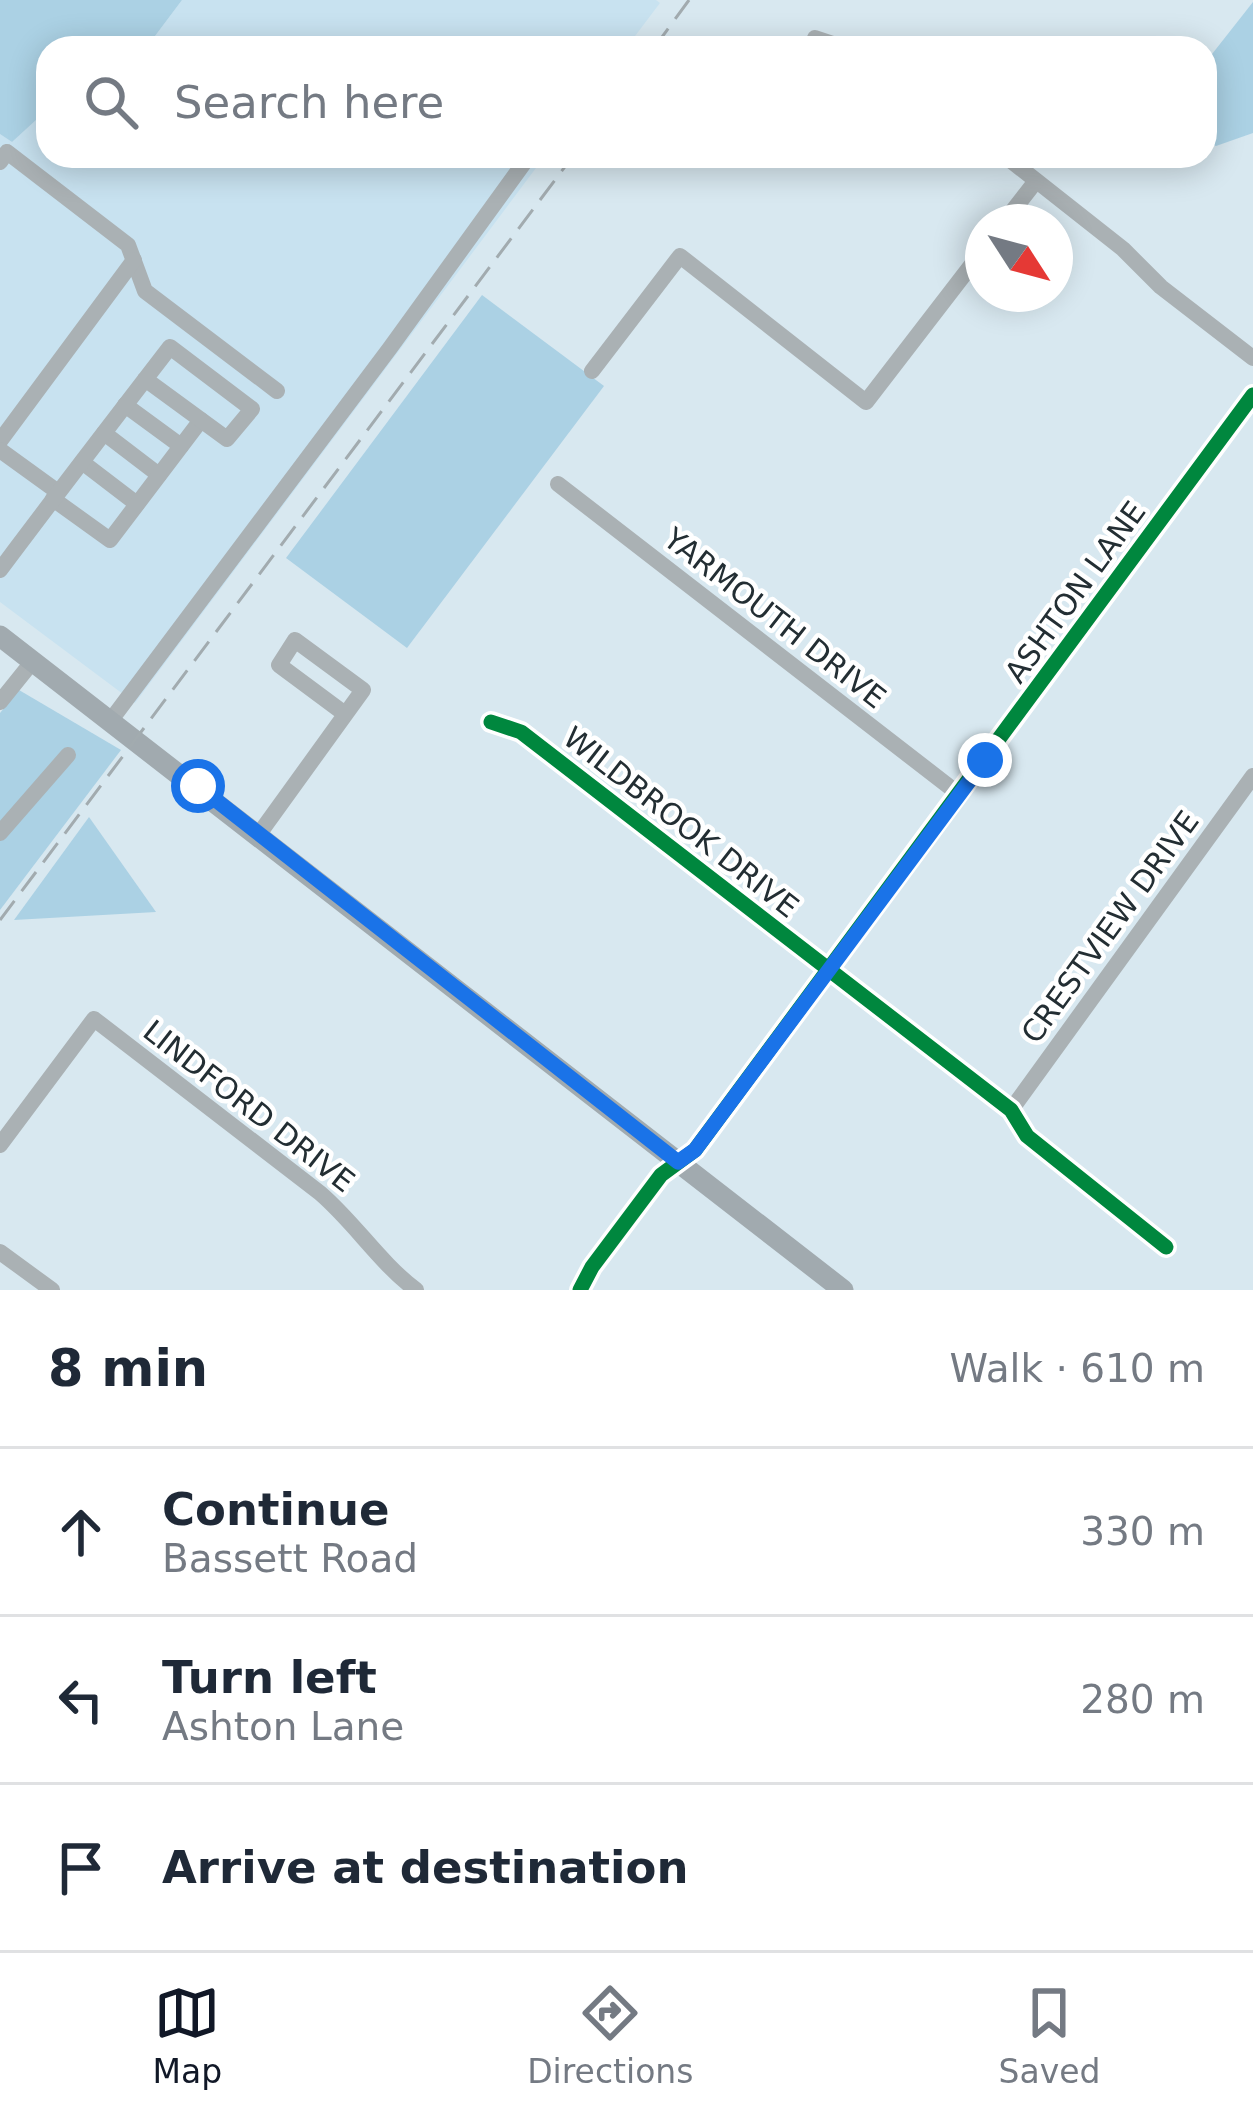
<!DOCTYPE html>
<meta charset="utf-8">
<style>
:root{--surface:#fff;--page:#f2f2f3;--text:#1f2937;--muted:#747a83;--line:#e0e1e3;--accent:#111827}
body{margin:0;font-family:"DejaVu Sans",sans-serif;background:var(--page);color:var(--text)}
.compass{position:absolute;left:965px;top:204px;width:108px;height:108px;border-radius:50%;background:var(--surface);box-shadow:0 6px 30px #0003;rotate:126deg}
.stop{position:absolute;width:36px;height:36px;margin:-27px;border:9px solid #1a73e8;border-radius:50%;background:#fff}
.stop.end{background:#1a73e8;border-color:#fff;box-shadow:0 3px 12px #0008}
.list{margin:0;padding:0;list-style:none}
h2{display:flex;justify-content:space-between;align-items:center;height:156px;margin:0;padding:0 48px;font-size:51px}
h2 small{font-size:39px;font-weight:400;color:var(--muted)}
.list li{display:grid;grid-template-columns:78px 1fr auto;gap:36px;align-items:center;box-sizing:border-box;height:168px;padding:0 48px;border-top:3px solid var(--line)}
.list b{display:block;font-size:45px;white-space:nowrap}
.list p{margin:0;font-size:39px;white-space:nowrap;color:var(--muted)}
.list em{font-size:39px;font-style:normal;color:var(--muted)}
.icon{flex:none;width:66px;height:66px;fill:none;stroke:currentColor;stroke-width:2;stroke-linecap:round;stroke-linejoin:round}
.map{position:relative;flex:none;width:1253px;height:1290px;overflow:hidden}
.search{position:absolute;background:var(--surface);box-shadow:0 6px 30px #0003;left:36px;right:36px;top:36px;height:132px;display:flex;align-items:center;gap:30px;box-sizing:border-box;padding:0 42px;border-radius:36px;color:var(--muted);font-size:45px}
.sheet{height:660px;background:var(--surface)}
nav{display:flex;justify-content:space-around;align-items:center;box-sizing:border-box;height:168px;border-top:3px solid var(--line);background:var(--surface);font-size:33px;color:var(--muted)}
nav a{display:grid;justify-items:center;gap:6px}
nav .on{color:var(--accent)}
.map>svg:first-child{display:block}
</style>
<div class="map">
<svg width="1253" height="1290" viewBox="0 0 1253 1290">
<rect width="100%" height="100%" fill="#d8e8f0"/>
<g fill="#c8e2f0">
<polygon points="182,0 656,0 660,3 626,48 146,48"/>
<polygon points="48,109 48,156 545,156 135,703 0,602 0,134 12,142"/>
</g>
<g fill="#abd1e4">
<polygon points="0,0 182,0 146,48 48,48 48,109 12,142 0,134"/>
<polygon points="1253,2 1253,133 1216,146 1205,142 1205,63"/>
<polygon points="482,295 604,386 407,648 286,558"/>
<polygon points="19,690 121,750 0,910 0,713"/>
<polygon points="89,817 156,912 14,920"/>
</g>
<g fill="none" stroke-linecap="round" stroke-linejoin="round">
<g stroke="#aab1b4" stroke-width="16">
<polyline points="815,38 845,48"/>
<polyline points="1005,156 1123,249 1161,287 1253,358"/>
<polyline points="0,162 7,152 128,245 145,291 277,391"/>
<polyline points="1004,222 1036,181"/>
<polyline points="592,371 680,256 866,402 983,250"/>
<polyline points="125,405 181,446"/>
<polyline points="104,433 159,475"/>
<polyline points="0,441 134,260"/>
<polyline points="0,450 58,492"/>
<polyline points="82,462 137,504"/>
<polyline points="558,484 960,795"/>
<polyline points="53,499 110,540 201,420"/>
<path d="M0,570C56,495 113,421 170,347L252,409L227,439L145,379"/>
<polyline points="0,702 33,661"/>
<polyline points="111,720 390,348 529,156"/>
<polyline points="491,722 521,732 1011,1110 1027,1136 1166,1247"/>
<polyline points="0,833 68,755"/>
<polyline points="259,834 363,690 295,640 279,665 345,714"/>
<polyline points="1011,1110 1253,776"/>
<path d="M0,1145L94,1019L320,1193C355,1223 379,1262 416,1290"/>
<polyline points="0,1252 52,1290"/>
<polyline points="580,1290 592,1267 661,1175 695,1150 1253,395"/>
</g>
<polyline stroke="#a1aaaf" stroke-width="21" points="0,636 843,1290"/>
<g stroke="#a2abaf" stroke-width="3" stroke-dasharray="24 12" stroke-linecap="butt">
<polyline points="654,48 689,0"/>
<polyline points="0,920 573,156"/>
</g>
<defs>
<g id="cycleway">
<polyline points="491,722 521,732 1011,1110 1027,1136 1166,1247"/>
<polyline points="580,1290 592,1267 661,1175 695,1150 1253,395"/>
</g>
</defs>
<use href="#cycleway" stroke="#fff" stroke-width="22"/>
<use href="#cycleway" stroke="#00873e" stroke-width="15"/>
</g>
<g fill="none" stroke-linecap="round" stroke-linejoin="round">
<polyline stroke="#1a73e8" stroke-width="15" points="198,786 678,1162 695,1150 985,760"/>
</g>
<g text-anchor="middle" dominant-baseline="central" stroke-width="9" stroke-linejoin="round" paint-order="stroke">
<g font-size="30" fill="#232e33" stroke="#fff">
<text transform="translate(1075 592) rotate(-54)">ASHTON LANE</text>
<text transform="translate(775 618) rotate(38)">YARMOUTH DRIVE</text>
<text transform="translate(681 822) rotate(38)">WILDBROOK DRIVE</text>
<text transform="translate(1110 927) rotate(-54)">CRESTVIEW DRIVE</text>
<text transform="translate(249 1106) rotate(38)">LINDFORD DRIVE</text>
</g>
</g>
</svg>
<svg class="compass" viewBox="-18 -18 36 36"><path d="M0-13l5 13h-10z" fill="#e53935"/><path d="M0 13l5-13h-10z" fill="#747a83"/></svg>
<div class="stop" style="left:198px;top:786px"></div>
<div class="stop end" style="left:985px;top:760px"></div>
<div class="search"><svg class="icon" aria-label="search" viewBox="0 0 24 24"><circle cx="10" cy="10" r="6"/><path d="M15 15l6 6"/></svg>Search here</div>
</div>
<section class="sheet">
<h2>8 min<small>Walk · 610 m</small></h2>
<ul class="list">
<li><svg class="icon" aria-label="ahead" viewBox="0 0 24 24"><path d="M12 20V5M6 11l6-6 6 6"/></svg><div><b>Continue</b><p>Bassett Road</p></div><em>330 m</em></li>
<li><svg class="icon" aria-label="left" viewBox="0 0 24 24"><path d="M17 20v-9H6M10 6l-5 5 5 5"/></svg><div><b>Turn left</b><p>Ashton Lane</p></div><em>280 m</em></li>
<li><svg class="icon" aria-label="arrive" viewBox="0 0 24 24"><path d="M6 21V4h12l-3 4 3 4H6"/></svg><div><b>Arrive at destination</b></div></li>
</ul>
</section>
<nav>
<a class="on"><svg class="icon" aria-label="map" viewBox="0 0 24 24"><path d="M3 6l6-2 6 2 6-2v14l-6 2-6-2-6 2zM9 4v14M15 6v14"/></svg>Map</a>
<a><svg class="icon" aria-label="directions" viewBox="0 0 24 24"><path d="M12 3l9 9-9 9-9-9zM9 14v-3h6M13 9l2 2-2 2"/></svg>Directions</a>
<a><svg class="icon" aria-label="saved" viewBox="0 0 24 24"><path d="M7 4h10v16l-5-4-5 4z"/></svg>Saved</a>
</nav>
